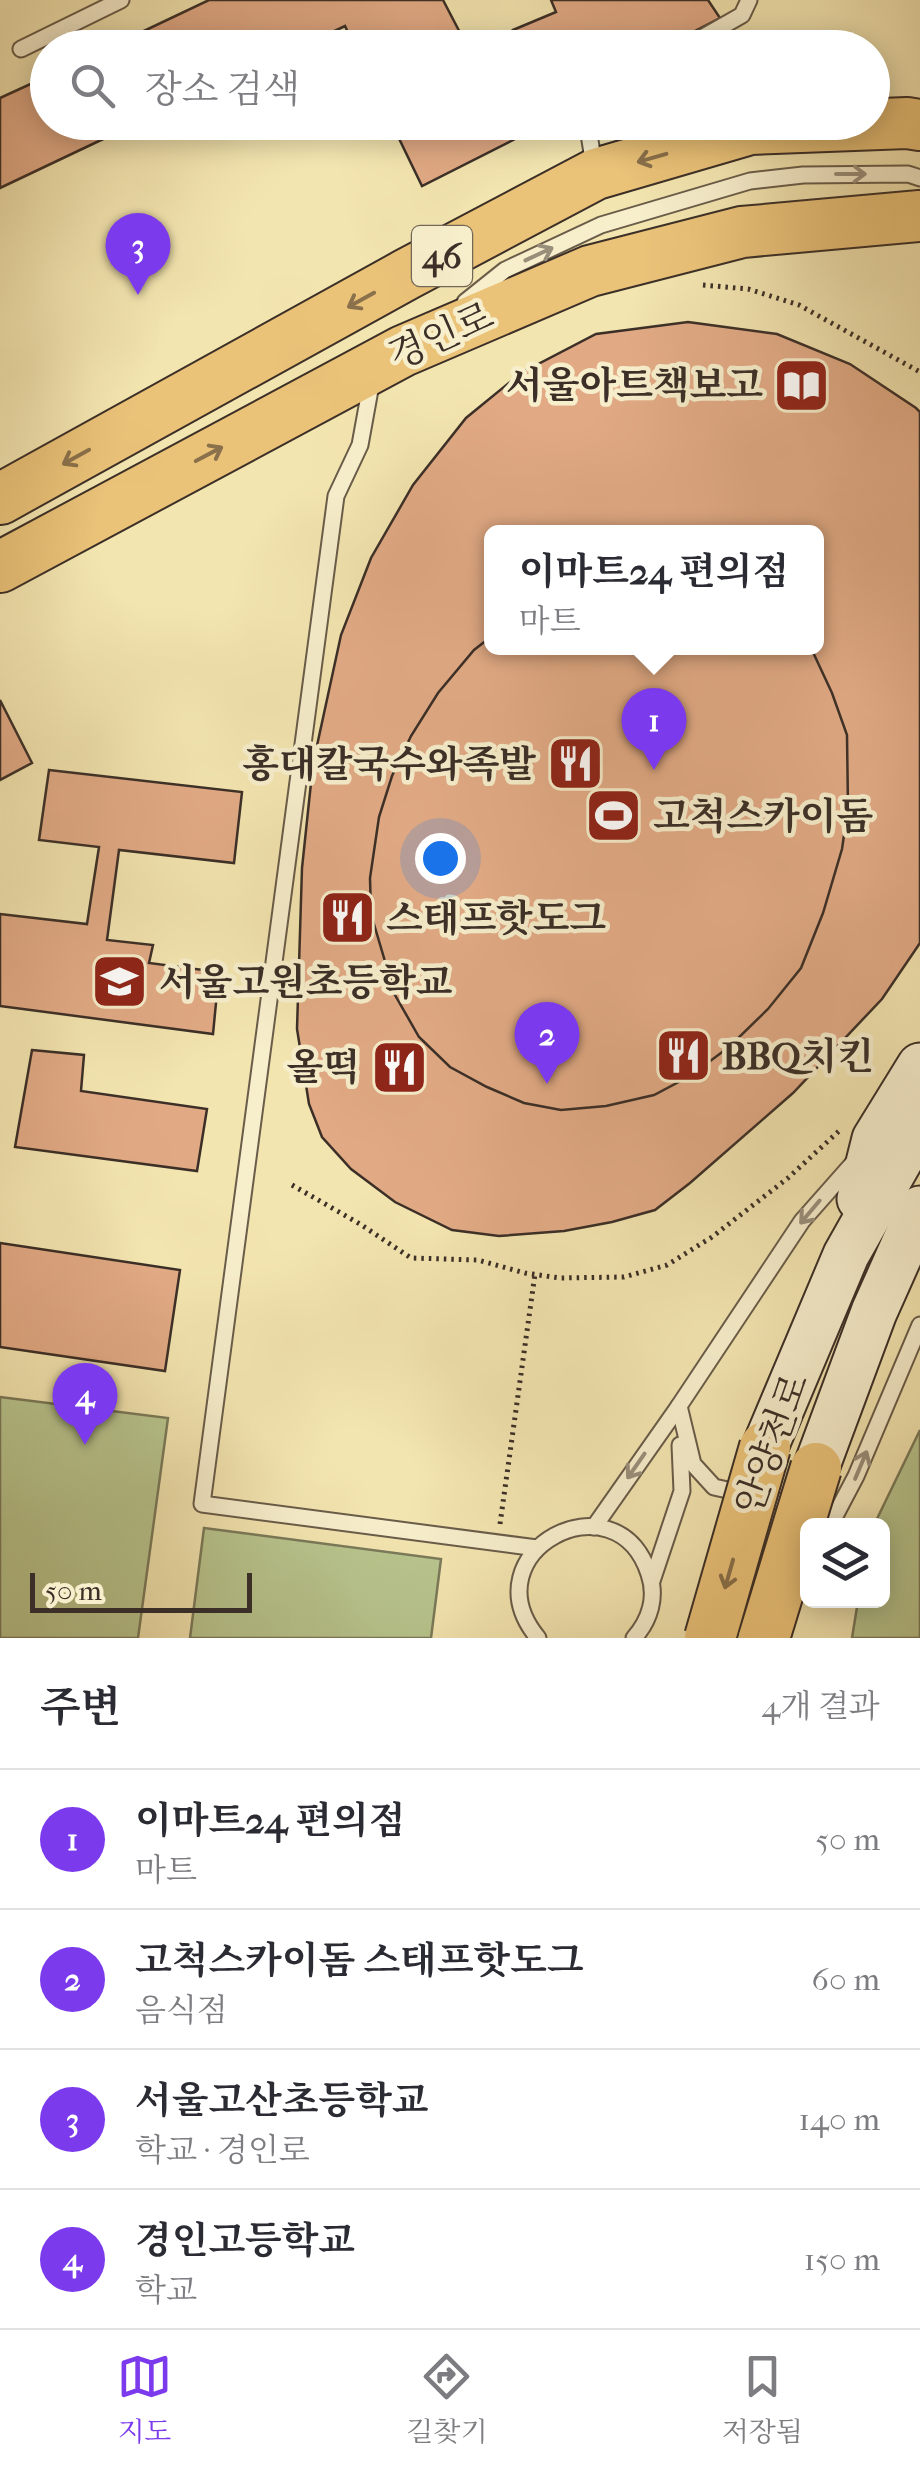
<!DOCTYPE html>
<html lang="ko">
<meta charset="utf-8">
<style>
:root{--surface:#fff;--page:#f7f7f7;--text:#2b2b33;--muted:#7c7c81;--line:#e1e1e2;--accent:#7c3aed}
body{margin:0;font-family:"IM FELL French Canon","Noto Serif KR",serif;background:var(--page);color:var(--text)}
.controls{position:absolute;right:30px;bottom:30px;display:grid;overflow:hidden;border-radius:15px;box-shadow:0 5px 25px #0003}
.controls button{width:90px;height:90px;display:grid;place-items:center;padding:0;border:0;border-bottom:2px solid var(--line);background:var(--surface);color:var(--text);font:50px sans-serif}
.scale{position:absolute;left:30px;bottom:25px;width:222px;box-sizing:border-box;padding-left:10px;border:5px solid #3b2f27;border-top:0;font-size:28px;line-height:35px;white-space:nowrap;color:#3b2f27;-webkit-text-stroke:8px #f7eecc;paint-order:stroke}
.you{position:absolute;left:440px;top:858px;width:35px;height:35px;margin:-25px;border:8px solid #fff;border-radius:50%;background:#1a73e8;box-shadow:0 0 0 15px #1a73e833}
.badge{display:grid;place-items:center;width:65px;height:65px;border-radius:50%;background:var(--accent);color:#fff;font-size:32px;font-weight:700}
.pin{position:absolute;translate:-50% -82px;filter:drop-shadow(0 2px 5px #0008)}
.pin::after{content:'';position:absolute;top:52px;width:35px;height:30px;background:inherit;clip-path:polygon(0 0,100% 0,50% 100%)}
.popup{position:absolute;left:484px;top:525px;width:340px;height:130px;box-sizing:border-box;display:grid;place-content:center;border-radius:15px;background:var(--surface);filter:drop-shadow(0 2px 8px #0005);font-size:32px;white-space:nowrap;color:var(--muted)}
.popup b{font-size:38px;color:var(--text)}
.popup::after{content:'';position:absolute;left:50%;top:100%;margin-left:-20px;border:20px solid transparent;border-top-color:var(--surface)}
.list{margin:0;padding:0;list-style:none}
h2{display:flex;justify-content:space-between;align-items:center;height:130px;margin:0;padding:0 40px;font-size:42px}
h2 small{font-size:32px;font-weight:400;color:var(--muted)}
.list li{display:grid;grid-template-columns:65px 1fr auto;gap:30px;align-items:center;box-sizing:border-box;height:140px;padding:0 40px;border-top:2px solid var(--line)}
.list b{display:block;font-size:38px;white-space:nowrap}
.list p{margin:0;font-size:32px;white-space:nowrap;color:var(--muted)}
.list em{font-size:32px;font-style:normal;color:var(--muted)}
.icon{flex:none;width:55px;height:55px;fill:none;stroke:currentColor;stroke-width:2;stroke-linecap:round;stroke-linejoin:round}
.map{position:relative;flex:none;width:920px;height:1638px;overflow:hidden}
.search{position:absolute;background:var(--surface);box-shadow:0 5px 25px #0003;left:30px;right:30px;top:30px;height:110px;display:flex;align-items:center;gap:25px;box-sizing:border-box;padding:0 35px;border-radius:55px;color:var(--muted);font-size:38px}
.sheet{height:690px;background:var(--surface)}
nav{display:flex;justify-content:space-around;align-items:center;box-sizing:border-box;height:140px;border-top:2px solid var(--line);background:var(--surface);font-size:28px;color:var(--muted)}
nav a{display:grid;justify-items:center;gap:5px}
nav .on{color:var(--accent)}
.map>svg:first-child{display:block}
</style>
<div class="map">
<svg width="920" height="1638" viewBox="0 0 920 1638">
<rect width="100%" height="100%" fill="#f3e5b0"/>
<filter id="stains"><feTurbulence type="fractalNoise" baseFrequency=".002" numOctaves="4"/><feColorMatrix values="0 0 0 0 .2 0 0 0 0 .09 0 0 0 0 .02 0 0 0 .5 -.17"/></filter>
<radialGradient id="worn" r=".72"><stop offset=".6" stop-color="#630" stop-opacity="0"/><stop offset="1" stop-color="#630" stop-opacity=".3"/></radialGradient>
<g fill="#b8c58e" stroke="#7a7a5a" stroke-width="2.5">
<polygon points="0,1397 168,1418 138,1638 0,1638"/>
<polygon points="920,1430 920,1638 852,1638 858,1601 882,1600 882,1526 874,1525"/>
<polygon points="204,1528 441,1559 431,1638 190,1638"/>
</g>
<g fill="#e1aa85" stroke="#3b2f27" stroke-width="2.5" fill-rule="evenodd">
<polygon points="209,0 443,0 468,48 355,48 345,26 299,48 108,48"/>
<polygon points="551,0 708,0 720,18 662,48 522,48 513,30 556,12"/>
<polygon points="48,76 48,122 139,122 0,188 0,98"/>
<polygon points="391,122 506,122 515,139 422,186"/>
<path d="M688,322L777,334L850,364L916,408L920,412V943L882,999L793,1093L690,1183L655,1210L612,1222L564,1231L499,1236L452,1230L395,1202L351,1169L322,1137L309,1104L297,1029L302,868L313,764L341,635L371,558L413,485L466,418L521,373L596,334ZM492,532H816V648H492Z"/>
<polygon points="492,636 492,648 811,648 832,693 847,735 848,808 842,849 823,913 801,968 768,1009 729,1047 690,1076 654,1095 606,1106 561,1110 524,1103 487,1087 450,1067 419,1037 395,995 371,914 370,878 379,817 392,776 411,736 438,693 474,650"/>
<polygon points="0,700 32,763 0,780"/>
<polygon points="49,770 242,792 234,863 119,850 107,940 153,945 149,963 219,972 213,1034 0,1006 0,914 87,924 99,847 39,840"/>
<polygon points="32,1050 84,1055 81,1091 207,1109 197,1171 15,1147"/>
<polygon points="0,1243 180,1270 165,1371 0,1347"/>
</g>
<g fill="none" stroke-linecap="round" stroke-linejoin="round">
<defs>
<g id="service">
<polyline points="684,48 742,15 749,0"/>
<polyline points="21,49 121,0"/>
<polyline points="587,122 594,165"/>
<polyline points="465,302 505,270 601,225 750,181 803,175 908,174 920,178"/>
<polyline points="372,379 360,445 336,496 202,1504 537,1548"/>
<polyline points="679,1406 693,1464 714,1487 836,1514 856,1476 920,1325"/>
<polyline points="594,1527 679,1406 802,1221 855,1161"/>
<polyline points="652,1581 682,1491 680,1445"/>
<path d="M538,1638C467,1552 616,1473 649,1574C657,1597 650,1620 634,1638"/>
</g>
<g id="secondary">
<polyline points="860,1199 875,1139 920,1066"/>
<polyline points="765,1447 846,1255 920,1124"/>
<polyline points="816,1468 874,1312 920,1209"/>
</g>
<g id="primary">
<polyline points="0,499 407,274 596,174 750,129 907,123 920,125"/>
<polyline points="0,567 403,351 590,271 742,232 920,216"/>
</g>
</defs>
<use href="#service" stroke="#695c49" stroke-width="19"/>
<use href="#secondary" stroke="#3b2f27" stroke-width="49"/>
<use href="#primary" stroke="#3b2f27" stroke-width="54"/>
<g stroke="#3b2f27" stroke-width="5" stroke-dasharray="2.5 5" stroke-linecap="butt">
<polyline points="703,285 748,289 799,305 920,372"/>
<polyline points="292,1185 360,1224 411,1258 478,1260 525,1273 560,1278 624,1277 667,1265 712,1237 788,1178 839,1131"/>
<polyline points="500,1524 535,1274"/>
</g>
<use href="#service" stroke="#f7eecc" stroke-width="15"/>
<use href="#secondary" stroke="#f7eecc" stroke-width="45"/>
<use href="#primary" stroke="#eac278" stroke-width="50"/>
<defs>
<g id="primary-bridge">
<polyline points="710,1638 765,1447"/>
<polyline points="764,1638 816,1468"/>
</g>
</defs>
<use href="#primary-bridge" stroke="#3b2f27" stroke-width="54" stroke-linecap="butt"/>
<use href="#primary-bridge" stroke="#eac278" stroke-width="50"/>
</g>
<defs><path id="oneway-shaft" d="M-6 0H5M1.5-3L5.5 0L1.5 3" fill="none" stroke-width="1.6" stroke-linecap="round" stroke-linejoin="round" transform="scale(2.5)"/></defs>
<g stroke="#8a714b">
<use href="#oneway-shaft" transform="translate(652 158) rotate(164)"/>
<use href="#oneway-shaft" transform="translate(361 300) rotate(151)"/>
<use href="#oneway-shaft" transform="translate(209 454) rotate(-28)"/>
<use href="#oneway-shaft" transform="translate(76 457) rotate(151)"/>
<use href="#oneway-shaft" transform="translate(729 1574) rotate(106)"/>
</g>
<g stroke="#998e7a">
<use href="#oneway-shaft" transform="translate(851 174)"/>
<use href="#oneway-shaft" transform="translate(539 254) rotate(-25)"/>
<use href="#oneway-shaft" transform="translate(810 1212) rotate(130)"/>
<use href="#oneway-shaft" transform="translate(861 1465) rotate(-67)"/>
<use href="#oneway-shaft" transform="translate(636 1466) rotate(125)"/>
</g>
<defs>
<symbol id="library-square" viewBox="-11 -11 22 22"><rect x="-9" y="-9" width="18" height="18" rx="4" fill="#8f2418" stroke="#f7eecc"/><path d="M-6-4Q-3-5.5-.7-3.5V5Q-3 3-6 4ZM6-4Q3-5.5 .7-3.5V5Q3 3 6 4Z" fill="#fff"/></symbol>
<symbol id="restaurant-square" viewBox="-11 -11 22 22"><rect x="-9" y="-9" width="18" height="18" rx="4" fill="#8f2418" stroke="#f7eecc"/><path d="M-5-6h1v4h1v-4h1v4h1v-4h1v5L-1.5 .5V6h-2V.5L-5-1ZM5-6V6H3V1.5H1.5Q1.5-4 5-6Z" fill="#fff"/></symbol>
<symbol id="stadium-square" viewBox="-11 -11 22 22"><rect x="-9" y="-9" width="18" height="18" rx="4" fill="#8f2418" stroke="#f7eecc"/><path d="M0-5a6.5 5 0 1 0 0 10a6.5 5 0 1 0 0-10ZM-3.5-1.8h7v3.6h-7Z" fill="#fff"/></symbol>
<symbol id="school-square" viewBox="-11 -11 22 22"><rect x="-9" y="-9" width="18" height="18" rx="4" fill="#8f2418" stroke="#f7eecc"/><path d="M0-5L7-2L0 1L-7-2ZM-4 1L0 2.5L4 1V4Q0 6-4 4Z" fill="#fff"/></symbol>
</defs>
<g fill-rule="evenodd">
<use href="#library-square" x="770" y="354" width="63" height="63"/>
<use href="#restaurant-square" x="544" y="732" width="63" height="63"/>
<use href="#stadium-square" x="582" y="784" width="63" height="63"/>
<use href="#restaurant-square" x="316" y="886" width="63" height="63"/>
<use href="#school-square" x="88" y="950" width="63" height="63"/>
<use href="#restaurant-square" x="652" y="1024" width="63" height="63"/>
<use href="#restaurant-square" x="368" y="1036" width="63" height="63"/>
</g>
<g text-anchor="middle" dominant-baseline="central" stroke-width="9" stroke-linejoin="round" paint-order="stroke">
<rect fill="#f7eecc" stroke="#736858" stroke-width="2.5" x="412" y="226" width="60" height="60" rx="8"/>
<g font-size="35" font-weight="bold" fill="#3b2f27">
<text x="442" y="256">46</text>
</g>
<g font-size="38" fill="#3b2f27" stroke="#f7eecc">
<text transform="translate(441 336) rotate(-24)">경인로</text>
<text transform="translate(772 1444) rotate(-70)">안양천로</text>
</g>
<g font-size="38" font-weight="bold" fill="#3b2f27" stroke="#f7eecc" text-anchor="start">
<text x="763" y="385" text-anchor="end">서울아트책보고</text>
<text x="536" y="764" text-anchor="end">홍대칼국수와족발</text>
<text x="653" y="816">고척스카이돔</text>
<text x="386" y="918">스태프핫도그</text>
<text x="159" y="982">서울고원초등학교</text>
<text x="722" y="1056">BBQ치킨</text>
<text x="360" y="1067" text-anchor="end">올떡</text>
</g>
</g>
<rect width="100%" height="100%" filter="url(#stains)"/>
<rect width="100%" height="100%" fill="url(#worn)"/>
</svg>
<div class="controls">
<button><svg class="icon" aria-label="layers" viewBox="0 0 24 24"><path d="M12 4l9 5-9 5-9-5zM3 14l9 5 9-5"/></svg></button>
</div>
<div class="scale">50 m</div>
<div class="you"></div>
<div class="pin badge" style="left:654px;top:770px">1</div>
<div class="popup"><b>이마트24 편의점</b>마트</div>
<div class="pin badge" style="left:547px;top:1084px">2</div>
<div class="pin badge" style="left:138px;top:295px">3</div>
<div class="pin badge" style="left:85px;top:1445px">4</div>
<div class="search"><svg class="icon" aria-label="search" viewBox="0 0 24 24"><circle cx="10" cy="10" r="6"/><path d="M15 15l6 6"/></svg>장소 검색</div>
</div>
<section class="sheet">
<h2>주변<small>4개 결과</small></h2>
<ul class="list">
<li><span class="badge">1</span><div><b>이마트24 편의점</b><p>마트</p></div><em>50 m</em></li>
<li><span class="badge">2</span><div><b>고척스카이돔 스태프핫도그</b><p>음식점</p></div><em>60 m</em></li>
<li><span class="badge">3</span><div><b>서울고산초등학교</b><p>학교 · 경인로</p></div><em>140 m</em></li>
<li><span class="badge">4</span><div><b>경인고등학교</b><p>학교</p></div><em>150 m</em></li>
</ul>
</section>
<nav>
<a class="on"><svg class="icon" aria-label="map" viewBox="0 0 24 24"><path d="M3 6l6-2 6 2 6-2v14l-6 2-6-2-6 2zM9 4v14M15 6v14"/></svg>지도</a>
<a><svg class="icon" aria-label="directions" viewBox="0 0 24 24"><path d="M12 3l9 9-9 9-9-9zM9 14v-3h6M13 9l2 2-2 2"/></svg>길찾기</a>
<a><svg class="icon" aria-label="saved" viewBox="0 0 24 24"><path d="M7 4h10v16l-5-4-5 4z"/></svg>저장됨</a>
</nav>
